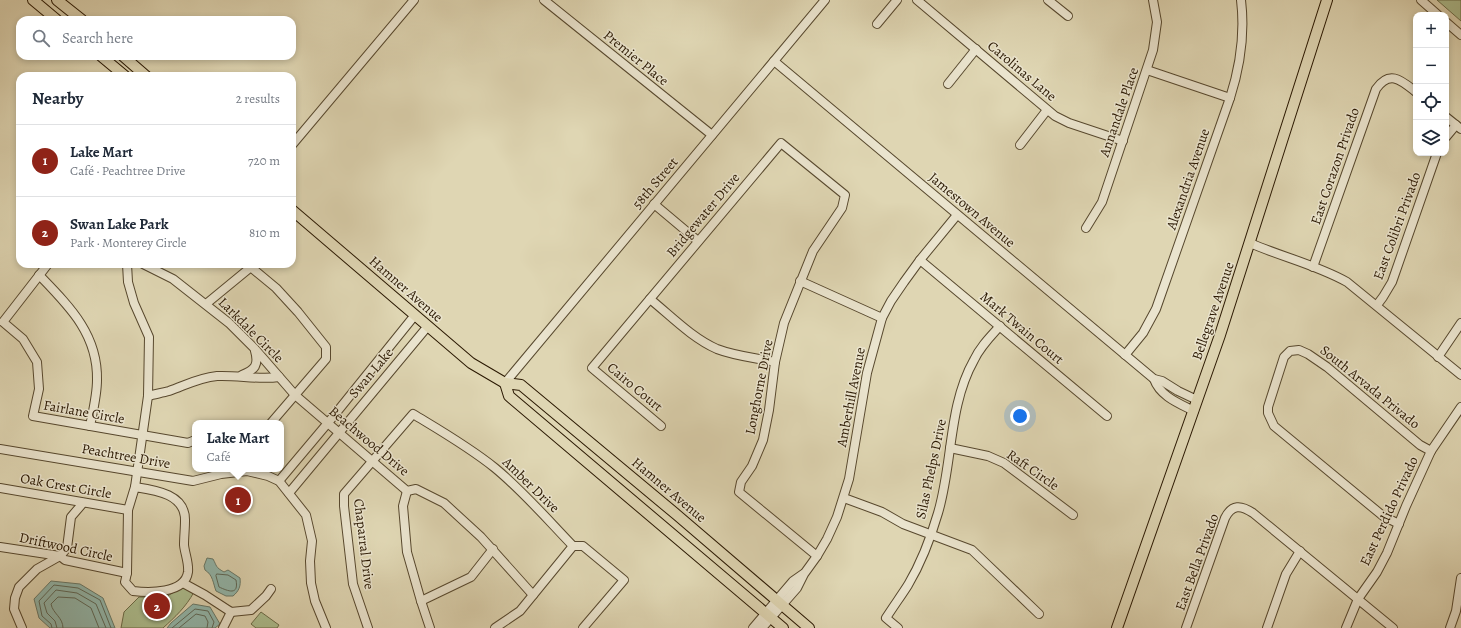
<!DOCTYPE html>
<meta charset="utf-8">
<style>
:root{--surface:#fff;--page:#f2f2f3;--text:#1f2937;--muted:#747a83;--line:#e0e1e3;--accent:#8f2418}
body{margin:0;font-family:Alegreya,serif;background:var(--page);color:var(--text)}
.controls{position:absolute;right:12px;top:12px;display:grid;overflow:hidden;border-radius:8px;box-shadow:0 2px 6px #0003}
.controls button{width:36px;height:36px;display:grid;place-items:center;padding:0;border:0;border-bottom:1px solid var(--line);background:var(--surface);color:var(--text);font:20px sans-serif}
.you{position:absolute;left:1020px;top:416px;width:14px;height:14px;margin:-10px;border:3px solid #fff;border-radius:50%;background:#1a73e8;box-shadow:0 0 0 6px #1a73e833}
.badge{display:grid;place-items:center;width:26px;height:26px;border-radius:50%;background:var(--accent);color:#fff;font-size:13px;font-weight:700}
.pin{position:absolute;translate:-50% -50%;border:2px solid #fff;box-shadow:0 1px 4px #0006}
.popup{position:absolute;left:192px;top:420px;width:92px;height:52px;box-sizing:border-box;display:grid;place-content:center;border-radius:8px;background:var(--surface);filter:drop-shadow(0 1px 3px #0005);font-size:13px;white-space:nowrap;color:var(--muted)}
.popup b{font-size:15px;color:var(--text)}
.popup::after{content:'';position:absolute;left:50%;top:100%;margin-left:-8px;border:8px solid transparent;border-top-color:var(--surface)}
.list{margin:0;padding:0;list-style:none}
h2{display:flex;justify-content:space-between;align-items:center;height:52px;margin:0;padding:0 16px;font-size:17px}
h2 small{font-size:13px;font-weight:400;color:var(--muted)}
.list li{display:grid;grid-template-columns:26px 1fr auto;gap:12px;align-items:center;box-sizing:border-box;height:72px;padding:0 16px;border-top:1px solid var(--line)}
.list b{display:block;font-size:15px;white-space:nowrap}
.list p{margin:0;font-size:13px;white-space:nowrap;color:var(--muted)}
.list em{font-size:13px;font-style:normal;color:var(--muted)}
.icon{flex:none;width:22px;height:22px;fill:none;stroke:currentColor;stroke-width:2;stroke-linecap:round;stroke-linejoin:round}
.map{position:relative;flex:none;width:1461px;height:628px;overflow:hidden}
.search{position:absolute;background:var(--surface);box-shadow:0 2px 6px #0003;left:16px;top:16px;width:280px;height:44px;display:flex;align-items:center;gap:10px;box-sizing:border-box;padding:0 14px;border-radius:12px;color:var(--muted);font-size:15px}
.panel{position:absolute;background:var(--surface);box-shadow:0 2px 6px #0003;left:16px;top:72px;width:280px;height:196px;border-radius:12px}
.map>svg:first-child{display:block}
</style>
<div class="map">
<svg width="1461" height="628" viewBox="0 0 1461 628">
<rect width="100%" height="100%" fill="#dfd6b3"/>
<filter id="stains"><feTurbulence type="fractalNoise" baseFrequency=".005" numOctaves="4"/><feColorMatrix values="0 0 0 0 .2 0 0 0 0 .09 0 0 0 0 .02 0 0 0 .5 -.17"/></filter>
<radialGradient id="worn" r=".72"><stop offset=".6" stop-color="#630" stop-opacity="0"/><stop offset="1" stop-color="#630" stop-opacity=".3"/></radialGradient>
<g fill="#adbf90" stroke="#6c6c49">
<polygon points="1437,0 1461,0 1461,21"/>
<path d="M182,587L194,592C186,607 175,617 163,628H121L124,612L139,597H166Z"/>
<polygon points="261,612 279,625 277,628 256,628 251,624"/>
</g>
<g fill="#93b9ae" stroke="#697969">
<path d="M207,558L213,559C217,566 215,567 224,572L228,570L240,578C241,586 239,591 233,596H226L216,591C213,583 213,575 205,570L204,566Z"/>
<polygon points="51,581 80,584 103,598 115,628 50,628 39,618 34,599"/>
<polygon points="193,604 210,607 220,624 215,628 167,628 171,623"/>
</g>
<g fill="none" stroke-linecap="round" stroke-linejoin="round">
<g stroke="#5e6858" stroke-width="1">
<path d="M217,574L228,575L236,580C239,596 228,591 219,587L216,576Z"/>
<polyline points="52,628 51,624 42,616 39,601 54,585 78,588 100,600 111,628"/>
<polyline points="57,628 55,621 47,613 44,603 56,590 77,593 96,604 106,628"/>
<path d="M63,628C63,617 53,614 51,604L58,597L75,598L91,608L99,628"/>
<polyline points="172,628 195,609 208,611 214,622 212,628"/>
<polyline points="179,628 196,614 205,616 208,622 207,628"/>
</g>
<defs>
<g id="minor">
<polyline points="544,0 712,135"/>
<polyline points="917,0 1055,116 1069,123 1123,141"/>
<polyline points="1048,0 1068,16"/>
<polyline points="1421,0 1438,15"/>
<polyline points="1446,22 1461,35"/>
<polyline points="877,24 897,0"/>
<polyline points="774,61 1154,379 1162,381 1178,391 1197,400"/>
<polyline points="1147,70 1230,98"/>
<polyline points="948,84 976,49"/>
<polyline points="1446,117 1461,129"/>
<polyline points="1446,137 1456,125"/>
<polyline points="292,145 414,0"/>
<polyline points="1020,145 1047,110"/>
<polyline points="654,204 698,241"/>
<polyline points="1086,228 1102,202 1153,50 1157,22 1153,0"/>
<path d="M1250,243C1282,257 1317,265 1347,282L1461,375"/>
<polyline points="920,260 1107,416"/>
<polyline points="48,264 3,322 23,339 37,362 39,389 33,416 188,443 195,440"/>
<polyline points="127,264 128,282 134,303 149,337 148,396 135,487"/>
<polyline points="143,264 173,279 229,323 254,348 295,395 407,491 416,489 444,503 481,537 533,595"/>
<polyline points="247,264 276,288 298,312 326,347 326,359 271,423"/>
<path d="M1313,267L1376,89C1390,69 1402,81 1416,92"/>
<path d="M39,275C69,306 98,334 97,380C97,395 93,411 90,426"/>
<polyline points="800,281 882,318"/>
<path d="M650,299C671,316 692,338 717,349C735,356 756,358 775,362"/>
<polyline points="206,304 251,267"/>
<polyline points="1377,305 1383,297 1392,282 1437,153"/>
<path d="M1125,355L1143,333L1156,309L1230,98C1240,67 1245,33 1241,0"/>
<polyline points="1438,357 1461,323"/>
<path d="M242,375C255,370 259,365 255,351"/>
<path d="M1154,379C1160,396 1178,403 1194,411"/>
<polyline points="505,383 825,0"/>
<path d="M148,396C155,394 162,393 169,391C186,385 198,378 217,376C238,375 259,380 279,377"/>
<polyline points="661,426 592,368 781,143 845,195 842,208 813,251 784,323 775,362 769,410 763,440 752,466 741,482 739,492 817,556"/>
<polyline points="950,448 988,456 1004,463 1073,515"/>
<polyline points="0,449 193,481 221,474 247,471 268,476 279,481 306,515 312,541 310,561 311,583 315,601 326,628"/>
<polyline points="279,481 332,418 415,315"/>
<path d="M135,487C155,490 186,494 185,521C185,529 184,537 184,545C185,554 189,563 188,572C185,594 148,593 133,591L125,582L127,573L128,510Z"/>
<polyline points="0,488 128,510"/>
<polyline points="407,491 403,506 407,552 421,601 430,628"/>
<polyline points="289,493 428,326"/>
<polyline points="844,498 882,512 903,524 972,550 1039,614"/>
<polyline points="1399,524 1383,516 1274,426 1268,413 1268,407 1284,357 1290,351 1299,350 1308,354 1327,367 1420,445 1431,451"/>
<polyline points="0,547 60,556 65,560 127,573"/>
<polyline points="183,583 205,595 231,612 251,610 266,596 271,589"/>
<polyline points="421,601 471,577 493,549"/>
<polyline points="22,628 14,609 15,598 19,587 37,569 60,556 67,548 71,517 83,503"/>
<polyline points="223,628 231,612"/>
<path d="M368,628L353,584L344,506V494L413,414C441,431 469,447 495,468C523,491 548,520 573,546H583L624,580L583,628"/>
<polyline points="495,628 520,611 573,546"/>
<polyline points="753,628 793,581 803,574"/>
<polyline points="762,628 797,588 804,574 817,556 827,539 837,517 849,479 867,373 882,318 891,301 904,282 920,260 957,215"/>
<path d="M898,628L886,618C893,607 901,596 908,585C921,563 931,537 938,513C953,463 948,406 974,360C980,347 990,337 1000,326"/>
<path d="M1186,628L1225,518C1232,504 1241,505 1253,513L1393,628"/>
<polyline points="1267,628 1286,574 1300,551"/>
<polyline points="1346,628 1358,599 1377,572 1387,553 1406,506 1431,451 1461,407"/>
<polyline points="1450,628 1456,611 1461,578"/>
</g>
<g id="major">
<polyline points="33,0 57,20"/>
<polyline points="57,0 82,20"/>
<polyline points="101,56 125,76"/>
<polyline points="123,56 146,76"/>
<polyline points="292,210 471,363 505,383 521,385 677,515 809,628"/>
<polyline points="505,383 509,396 783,628"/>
<polyline points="1117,628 1220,335 1327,0"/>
</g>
</defs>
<use href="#minor" stroke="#57482e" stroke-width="10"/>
<use href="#major" stroke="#2a1802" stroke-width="12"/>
<use href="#minor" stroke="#eae4ce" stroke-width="8"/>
<use href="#major" stroke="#dfd6b3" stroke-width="10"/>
</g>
<g text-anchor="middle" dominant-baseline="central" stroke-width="3" stroke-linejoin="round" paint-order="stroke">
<g font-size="14" fill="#2a1802" stroke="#eae4ce">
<text transform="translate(636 58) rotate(39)">Premier Place</text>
<text transform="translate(1022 71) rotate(40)">Carolinas Lane</text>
<text transform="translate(1119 112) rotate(-71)">Annandale Place</text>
<text transform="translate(1335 166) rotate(-71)">East Corazon Privado</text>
<text transform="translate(1188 179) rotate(-71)">Alexandria Avenue</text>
<text transform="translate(655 183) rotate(-50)">58th Street</text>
<text transform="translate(972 210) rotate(40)">Jamestown Avenue</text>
<text transform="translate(703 215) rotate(-50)">Bridgewater Drive</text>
<text transform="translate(1397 226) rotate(-70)">East Colibri Privado</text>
<text transform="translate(406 289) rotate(41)">Hamner Avenue</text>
<text transform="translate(1213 311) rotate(-71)">Bellegrave Avenue</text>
<text transform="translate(1022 328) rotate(40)">Mark Twain Court</text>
<text transform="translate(251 330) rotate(45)">Larkdale Circle</text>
<text transform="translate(371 373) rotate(-50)">Swan Lake</text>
<text transform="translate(635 387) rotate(40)">Cairo Court</text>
<text transform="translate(759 387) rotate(-79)">Longhorne Drive</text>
<text transform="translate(1370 387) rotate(39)">South Arvada Privado</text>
<text transform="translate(851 397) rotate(-79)">Amberhill Avenue</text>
<text transform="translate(84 412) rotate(10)">Fairlane Circle</text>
<text transform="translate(369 441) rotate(40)">Beachwood Drive</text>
<text transform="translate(126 456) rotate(10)">Peachtree Drive</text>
<text transform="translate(931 469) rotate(-78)">Silas Phelps Drive</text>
<text transform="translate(1033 470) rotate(35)">Raft Circle</text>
<text transform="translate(531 485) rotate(44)">Amber Drive</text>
<text transform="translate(66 486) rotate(10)">Oak Crest Circle</text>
<text transform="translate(669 490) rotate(40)">Hamner Avenue</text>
<text transform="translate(1389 511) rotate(-65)">East Perdido Privado</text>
<text transform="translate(364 544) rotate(83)">Chaparral Drive</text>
<text transform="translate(66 547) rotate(12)">Driftwood Circle</text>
<text transform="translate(1197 562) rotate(-70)">East Bella Privado</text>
</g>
</g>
<rect width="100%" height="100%" filter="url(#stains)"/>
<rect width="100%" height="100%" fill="url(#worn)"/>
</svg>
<div class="controls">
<button>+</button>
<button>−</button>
<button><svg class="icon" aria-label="locate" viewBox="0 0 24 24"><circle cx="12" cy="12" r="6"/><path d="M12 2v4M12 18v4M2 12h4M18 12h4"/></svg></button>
<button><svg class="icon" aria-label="layers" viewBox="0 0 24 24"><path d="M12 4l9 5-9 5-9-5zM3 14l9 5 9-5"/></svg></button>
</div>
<div class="you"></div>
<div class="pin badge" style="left:238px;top:500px">1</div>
<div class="popup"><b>Lake Mart</b>Café</div>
<div class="pin badge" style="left:157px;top:606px">2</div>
<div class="search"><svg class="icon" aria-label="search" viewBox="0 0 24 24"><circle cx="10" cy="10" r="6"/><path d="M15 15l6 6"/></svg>Search here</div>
<section class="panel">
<h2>Nearby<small>2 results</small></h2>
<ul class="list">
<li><span class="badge">1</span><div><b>Lake Mart</b><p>Café · Peachtree Drive</p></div><em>720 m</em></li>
<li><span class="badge">2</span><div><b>Swan Lake Park</b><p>Park · Monterey Circle</p></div><em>810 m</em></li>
</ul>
</section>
</div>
